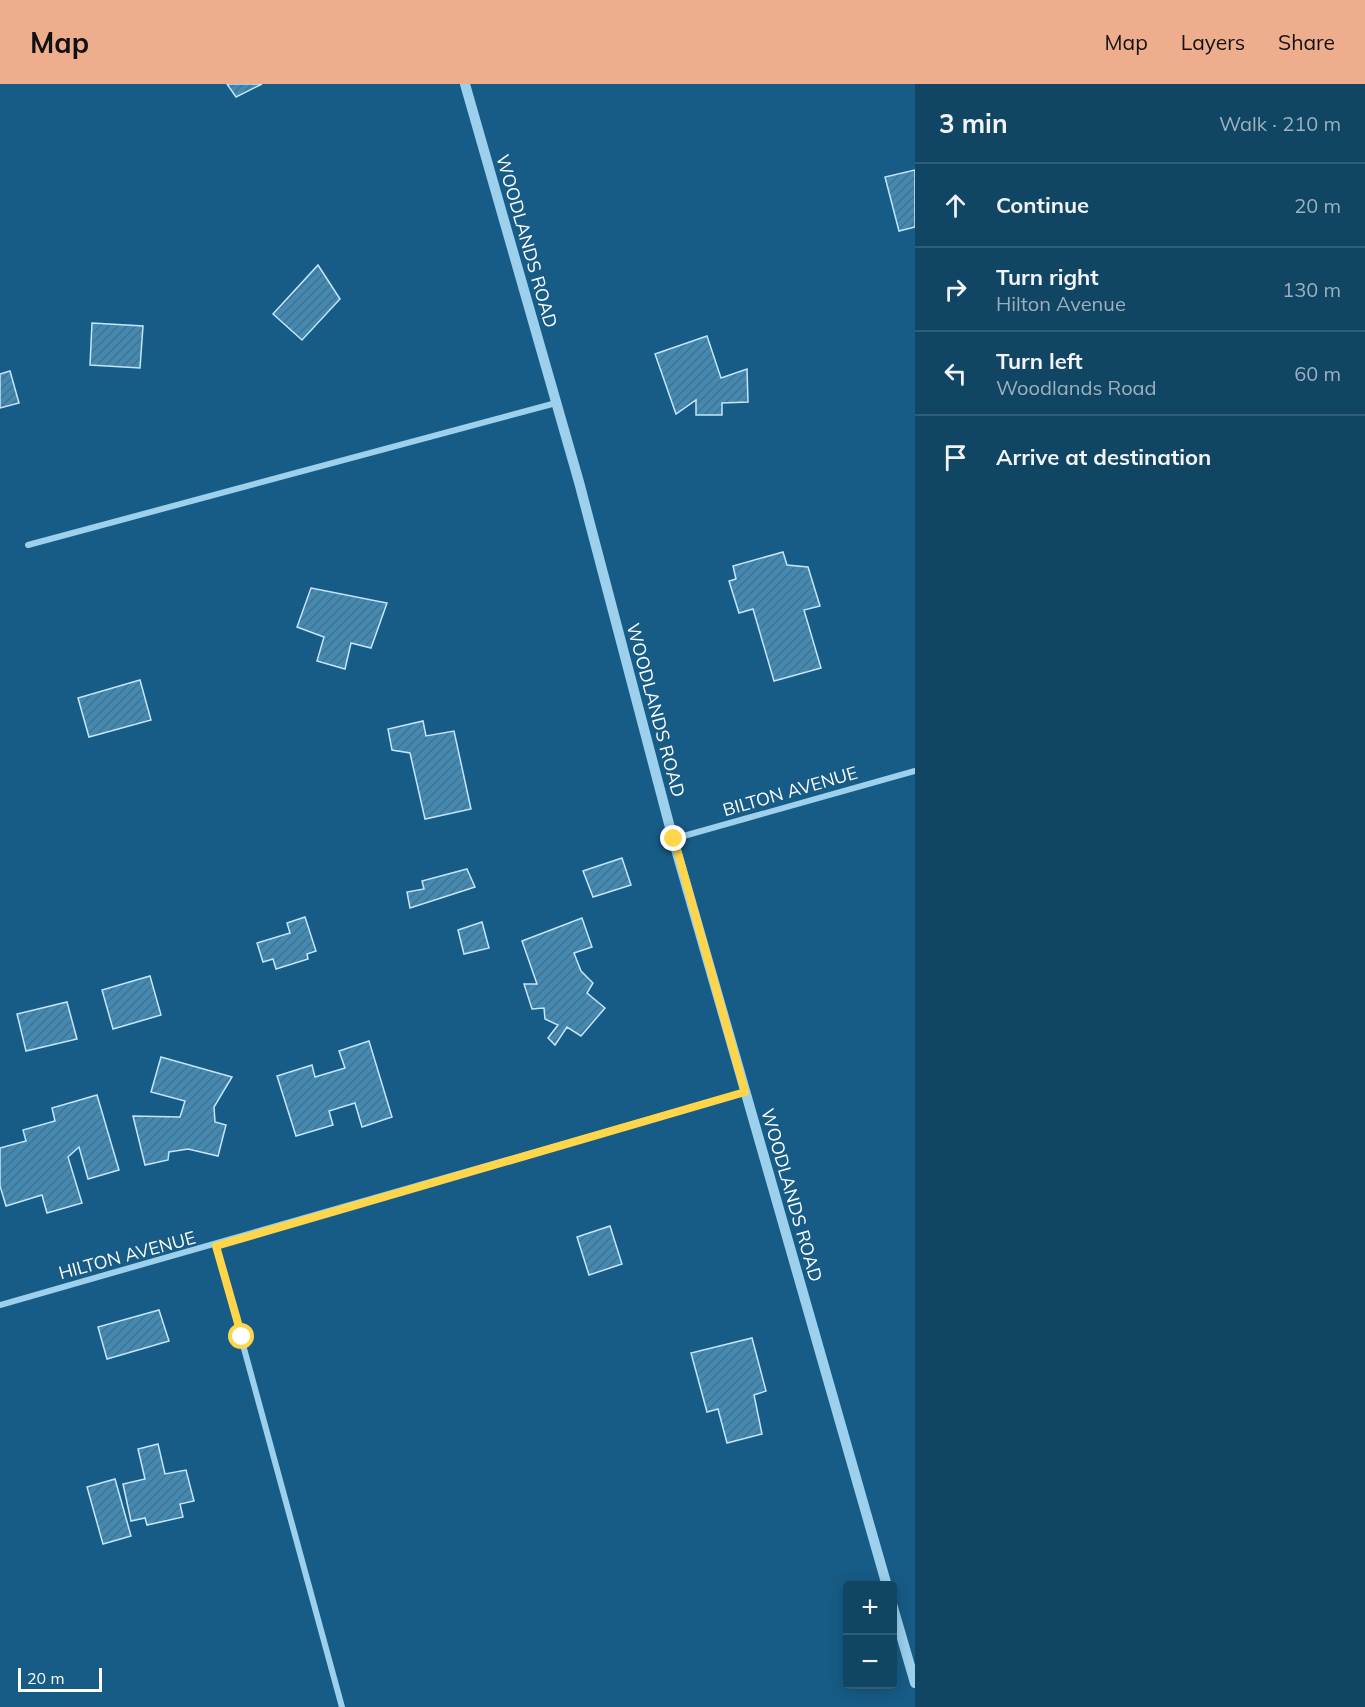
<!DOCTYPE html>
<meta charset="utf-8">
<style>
:root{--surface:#114564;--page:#1e4f6d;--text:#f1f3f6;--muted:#9cb1bf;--line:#305d78;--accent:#eead8d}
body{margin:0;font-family:Mulish,sans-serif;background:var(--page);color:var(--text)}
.controls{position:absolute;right:18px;bottom:18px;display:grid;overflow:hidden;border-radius:6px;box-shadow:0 3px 15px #0003}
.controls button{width:54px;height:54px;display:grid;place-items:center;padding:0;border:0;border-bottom:2px solid var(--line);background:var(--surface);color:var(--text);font:30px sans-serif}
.scale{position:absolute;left:18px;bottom:15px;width:84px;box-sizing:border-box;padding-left:6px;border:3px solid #fff;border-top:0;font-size:16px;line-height:21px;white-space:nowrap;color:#fff;-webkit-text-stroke:4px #175c86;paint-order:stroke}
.stop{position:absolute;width:18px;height:18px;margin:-14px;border:4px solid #ffd54a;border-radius:50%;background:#fff}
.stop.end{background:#ffd54a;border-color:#fff;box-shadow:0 2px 6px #0008}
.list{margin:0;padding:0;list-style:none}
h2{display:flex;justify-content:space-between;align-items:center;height:78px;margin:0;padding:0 24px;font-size:26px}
h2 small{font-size:20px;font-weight:400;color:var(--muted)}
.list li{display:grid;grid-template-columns:39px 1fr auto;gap:18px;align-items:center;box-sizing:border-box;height:84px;padding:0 24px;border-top:2px solid var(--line)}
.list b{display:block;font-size:22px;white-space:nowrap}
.list p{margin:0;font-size:20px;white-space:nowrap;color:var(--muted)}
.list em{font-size:20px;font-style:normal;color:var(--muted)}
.icon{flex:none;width:33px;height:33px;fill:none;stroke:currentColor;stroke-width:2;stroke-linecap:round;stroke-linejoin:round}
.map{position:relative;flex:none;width:915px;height:1623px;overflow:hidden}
header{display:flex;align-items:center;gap:36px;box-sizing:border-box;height:84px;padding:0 30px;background:var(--accent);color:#111}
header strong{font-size:28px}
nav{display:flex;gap:33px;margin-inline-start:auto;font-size:21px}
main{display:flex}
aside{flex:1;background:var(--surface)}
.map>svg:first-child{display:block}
</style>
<header>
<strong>Map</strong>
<nav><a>Map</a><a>Layers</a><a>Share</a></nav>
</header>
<main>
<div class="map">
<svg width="915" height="1623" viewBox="0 0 915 1623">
<defs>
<pattern id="building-hatch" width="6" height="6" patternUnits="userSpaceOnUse" patternTransform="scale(1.5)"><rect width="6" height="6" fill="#4489b2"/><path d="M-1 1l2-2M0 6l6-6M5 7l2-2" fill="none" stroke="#477189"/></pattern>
</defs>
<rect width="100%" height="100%" fill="#175c86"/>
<g fill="url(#building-hatch)" stroke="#c2e6fa" stroke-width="1.5">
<polygon points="227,0 262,0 236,13"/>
<polygon points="915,86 915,143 899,147 885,93"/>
<polygon points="318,181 340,215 302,256 273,230"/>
<polygon points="92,239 143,242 140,284 90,281"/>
<polygon points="707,252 721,294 747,285 748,318 722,319 722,331 696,331 696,316 676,330 655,270"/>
<polygon points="10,287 19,319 0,324 0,290"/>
<polygon points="783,468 787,481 808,483 820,522 804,526 821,584 774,597 753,525 739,529 729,497 736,495 733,482"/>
<polygon points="311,504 387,519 371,564 351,559 345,585 317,577 324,553 297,543"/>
<polygon points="140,596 151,636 89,653 78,614"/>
<polygon points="423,637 426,652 454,647 471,725 425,735 410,669 392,666 388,645"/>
<polygon points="622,774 631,801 593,813 583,787"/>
<polygon points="467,785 475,803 410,824 407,808 424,805 422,797"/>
<polygon points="305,833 316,867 307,870 308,875 276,885 273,875 263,878 257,859 290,849 287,839"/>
<polygon points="582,834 592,863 574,869 581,887 593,899 587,909 605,924 581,952 567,943 555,961 548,954 558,941 545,935 544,924 532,925 524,900 537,900 522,857"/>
<polygon points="482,838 489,864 464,870 458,846"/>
<polygon points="150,892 161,931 113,945 102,906"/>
<polygon points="67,918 77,955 26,967 17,930"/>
<polygon points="369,957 392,1033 362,1043 355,1019 329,1027 333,1041 296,1052 277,992 312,981 315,993 345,984 339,967"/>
<polygon points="161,973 232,993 214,1023 215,1038 226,1041 218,1072 188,1065 169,1068 168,1076 145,1081 133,1032 180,1033 185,1017 151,1008"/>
<polygon points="97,1011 119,1086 88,1095 79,1063 68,1073 82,1119 47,1129 42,1111 6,1122 0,1102 0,1064 26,1057 23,1046 55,1037 52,1024"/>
<polygon points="610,1142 622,1180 589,1191 577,1153"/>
<polygon points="159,1226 169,1257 107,1275 98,1243"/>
<polygon points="752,1254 766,1307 754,1311 762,1350 727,1359 718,1325 707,1328 691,1269"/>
<polygon points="158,1360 165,1390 186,1386 194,1417 180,1420 183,1433 147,1441 145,1434 131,1437 123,1400 145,1395 138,1365"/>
<polygon points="115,1395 131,1452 103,1460 87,1403"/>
</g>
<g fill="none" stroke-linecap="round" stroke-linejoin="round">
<g stroke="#9cd0ed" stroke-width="6">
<polyline points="28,461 556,319"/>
<polyline points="673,755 915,687"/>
<polyline points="216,1162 342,1623"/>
<polyline points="0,1221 745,1008"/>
</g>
<g stroke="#9cd0ed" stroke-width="10">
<polyline points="465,0 579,398 673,755 887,1502"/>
<polyline points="892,1520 915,1599"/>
</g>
</g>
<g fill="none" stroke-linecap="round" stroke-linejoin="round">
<polyline stroke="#ffd54a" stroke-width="8" points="242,1253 216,1162 745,1008 674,755"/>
</g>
<g text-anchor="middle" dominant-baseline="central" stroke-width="4.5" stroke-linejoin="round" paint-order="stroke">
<g font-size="18" fill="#fff" stroke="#175c86">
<text transform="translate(527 157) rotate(74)">WOODLANDS ROAD</text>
<text transform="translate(656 626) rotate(75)">WOODLANDS ROAD</text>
<text transform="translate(790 707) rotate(-16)">BILTON AVENUE</text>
<text transform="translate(792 1111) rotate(74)">WOODLANDS ROAD</text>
<text transform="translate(127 1171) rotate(-15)">HILTON AVENUE</text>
</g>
</g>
</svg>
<div class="controls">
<button>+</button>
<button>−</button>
</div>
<div class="scale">20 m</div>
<div class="stop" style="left:242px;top:1253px"></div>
<div class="stop end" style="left:674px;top:755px"></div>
</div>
<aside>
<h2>3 min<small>Walk · 210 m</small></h2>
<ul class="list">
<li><svg class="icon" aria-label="ahead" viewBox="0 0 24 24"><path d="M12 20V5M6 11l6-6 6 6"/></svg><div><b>Continue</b></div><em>20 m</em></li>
<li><svg class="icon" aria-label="right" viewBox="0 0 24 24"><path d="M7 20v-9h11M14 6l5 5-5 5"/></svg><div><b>Turn right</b><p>Hilton Avenue</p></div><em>130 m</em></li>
<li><svg class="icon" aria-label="left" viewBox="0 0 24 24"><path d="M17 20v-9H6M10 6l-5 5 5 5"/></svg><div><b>Turn left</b><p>Woodlands Road</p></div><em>60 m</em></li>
<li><svg class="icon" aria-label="arrive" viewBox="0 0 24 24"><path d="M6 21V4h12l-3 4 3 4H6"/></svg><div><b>Arrive at destination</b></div></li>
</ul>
</aside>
</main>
